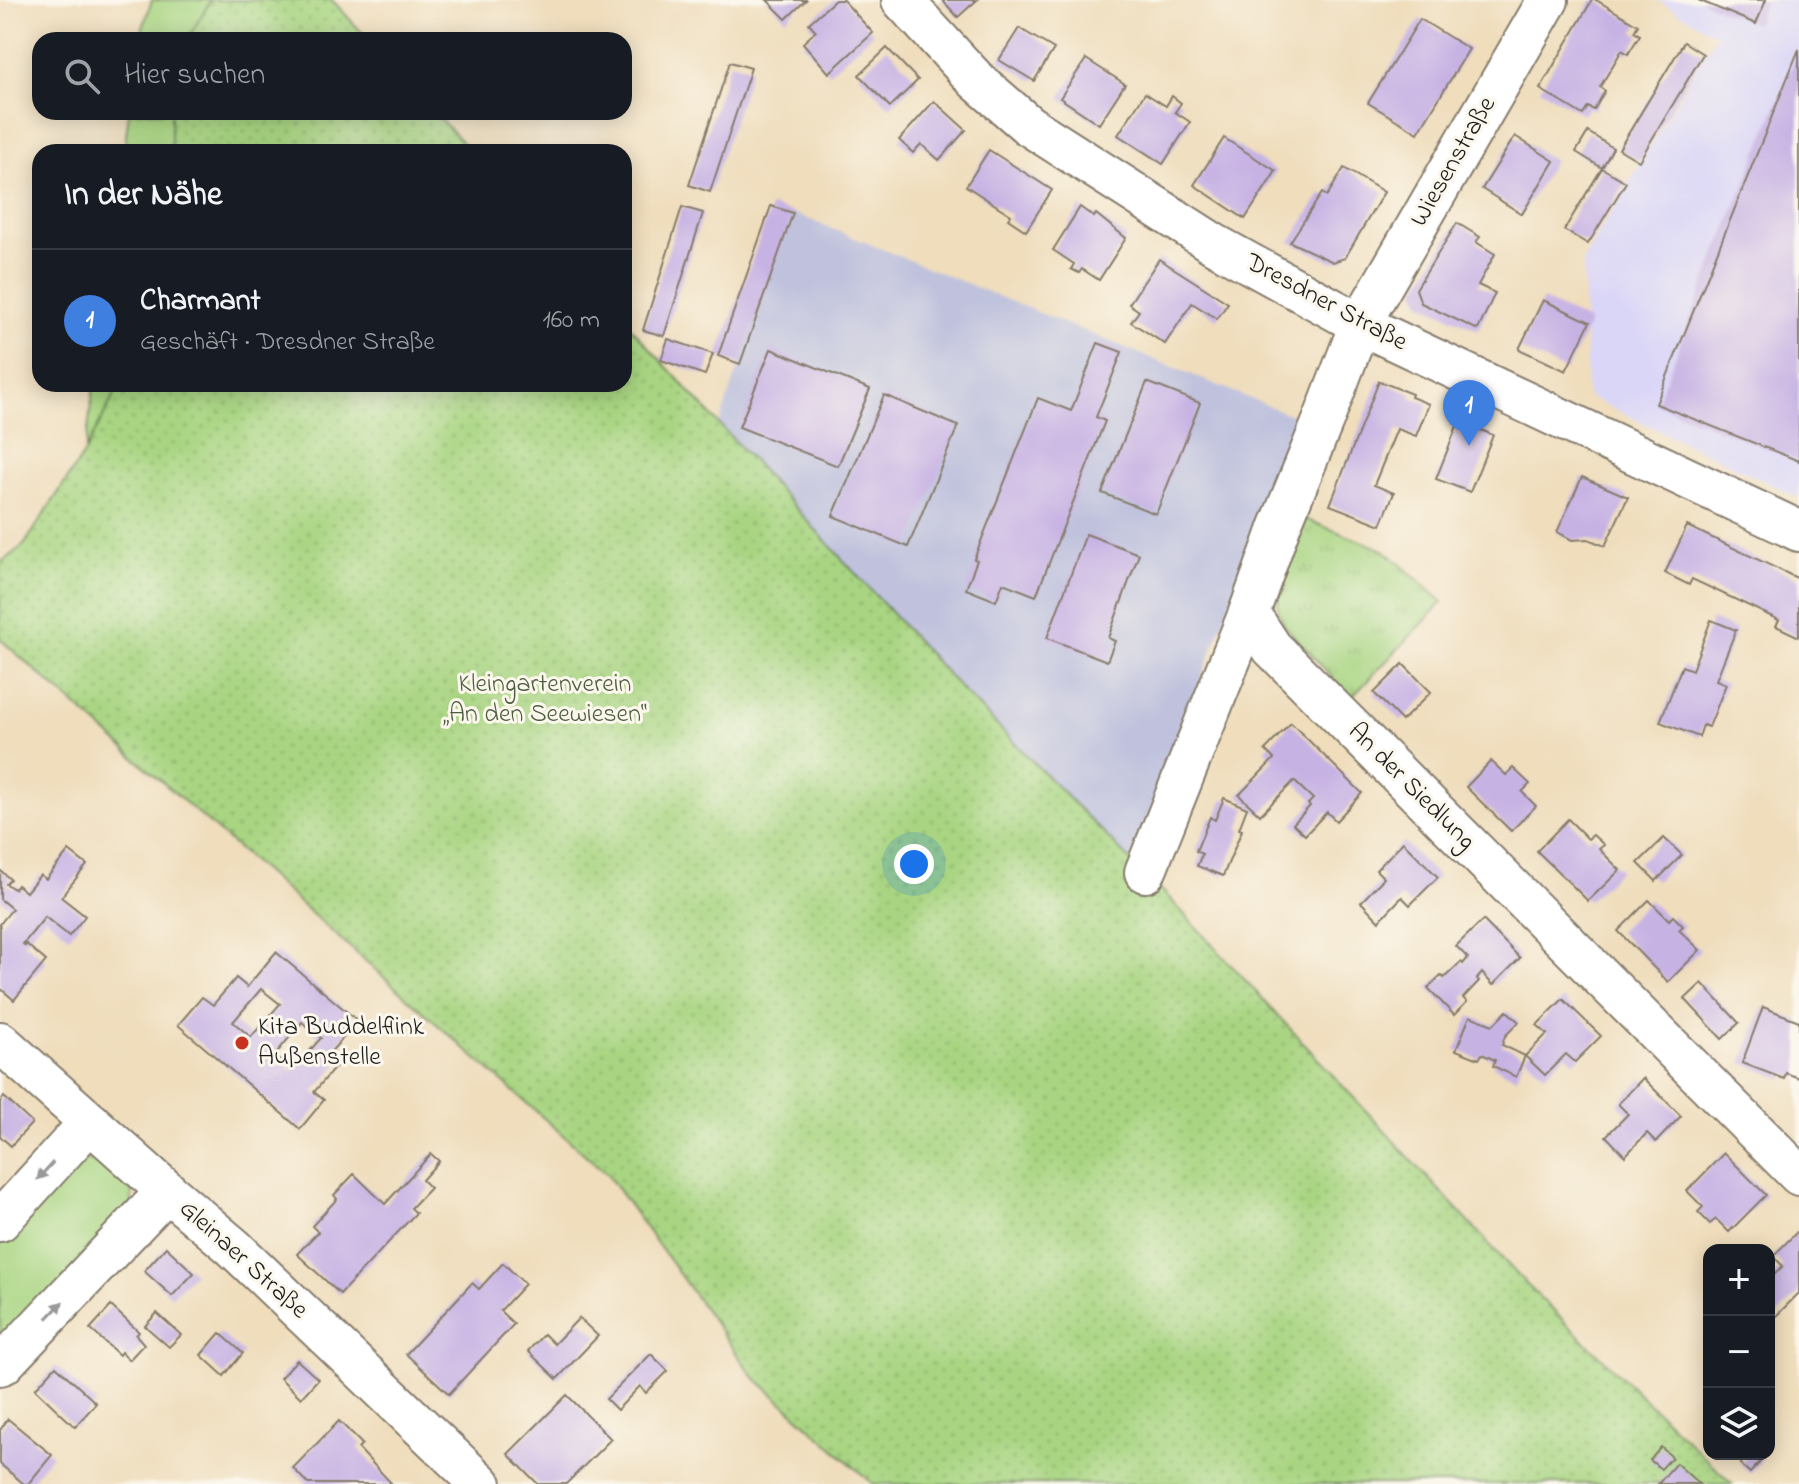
<!DOCTYPE html>
<html lang="de">
<meta charset="utf-8">
<style>
:root{--surface:#171b24;--page:#20242c;--text:#f1f3f6;--muted:#9ea1a6;--line:#363941;--accent:#c8321e}
body{margin:0;font-family:"Indie Flower",sans-serif;background:var(--page);color:var(--text)}
.controls{position:absolute;right:24px;bottom:24px;display:grid;overflow:hidden;border-radius:16px;box-shadow:0 4px 20px #0003}
.controls button{width:72px;height:72px;display:grid;place-items:center;padding:0;border:0;border-bottom:2px solid var(--line);background:var(--surface);color:var(--text);font:40px sans-serif}
.you{position:absolute;left:914px;top:864px;width:28px;height:28px;margin:-20px;border:6px solid #fff;border-radius:50%;background:#1a73e8;box-shadow:0 0 0 12px #1a73e833}
.badge{display:grid;place-items:center;width:52px;height:52px;border-radius:50%;background:var(--accent);color:#fff;font-size:26px;font-weight:700}
.pin{position:absolute;translate:-50% -66px;filter:drop-shadow(0 2px 4px #0008)}
.pin::after{content:'';position:absolute;top:42px;width:28px;height:24px;background:inherit;clip-path:polygon(0 0,100% 0,50% 100%)}
.list{margin:0;padding:0;list-style:none}
h2{display:flex;justify-content:space-between;align-items:center;height:104px;margin:0;padding:0 32px;font-size:34px}
h2 small{font-size:26px;font-weight:400;color:var(--muted)}
.list li{display:grid;grid-template-columns:52px 1fr auto;gap:24px;align-items:center;box-sizing:border-box;height:144px;padding:0 32px;border-top:2px solid var(--line)}
.list b{display:block;font-size:30px;white-space:nowrap}
.list p{margin:0;font-size:26px;white-space:nowrap;color:var(--muted)}
.list em{font-size:26px;font-style:normal;color:var(--muted)}
.icon{flex:none;width:44px;height:44px;fill:none;stroke:currentColor;stroke-width:2;stroke-linecap:round;stroke-linejoin:round}
.map{position:relative;flex:none;width:1799px;height:1484px;overflow:hidden}
.search{position:absolute;background:var(--surface);box-shadow:0 4px 20px #0003;left:32px;top:32px;width:600px;height:88px;display:flex;align-items:center;gap:20px;box-sizing:border-box;padding:0 28px;border-radius:24px;color:var(--muted);font-size:30px}
.panel{position:absolute;background:var(--surface);box-shadow:0 4px 20px #0003;left:32px;top:144px;width:600px;height:248px;border-radius:24px}
.map>svg:first-child{display:block}
</style>
<div class="map">
<svg width="1799" height="1484" viewBox="0 0 1799 1484">
<defs>
<pattern id="park-tufts" width="24" height="20" patternUnits="userSpaceOnUse" patternTransform="scale(2)"><rect width="24" height="20" fill="#a9d582"/><path d="M3 7l-1-3M5 7V3M7 7l1-3M15 17l-1-3M17 17v-4M19 17l1-3" fill="none" stroke="#91b670"/></pattern>
<pattern id="garden-dots" width="8" height="8" patternUnits="userSpaceOnUse" patternTransform="scale(2)"><rect width="8" height="8" fill="#a9d582"/><path d="M2 2h.1M6 6h.1" fill="none" stroke="#91b670" stroke-width="1.8" stroke-linecap="round"/></pattern>
</defs>
<rect width="100%" height="100%" fill="#fbf7ec"/>
<filter id="ink" filterUnits="userSpaceOnUse"><feTurbulence type="fractalNoise" baseFrequency=".0125" numOctaves="2"/><feDisplacementMap in="SourceGraphic" scale="16" xChannelSelector="R" yChannelSelector="G"/><feConvolveMatrix kernelMatrix="1 2 1 2 8 2 1 2 1" color-interpolation-filters="sRGB"/></filter>
<filter id="wash" filterUnits="userSpaceOnUse"><feTurbulence type="fractalNoise" baseFrequency=".006" numOctaves="4" result="noise"/><feDisplacementMap in="SourceGraphic" scale="32" xChannelSelector="R" yChannelSelector="G"/><feGaussianBlur stdDeviation="1.8" result="paint"/><feColorMatrix in="noise" values="0 0 0 0 0 0 0 0 0 0 0 0 0 0 0 0 0 1.4 0 .05"/><feComposite in="paint" operator="in"/></filter>
<g filter="url(#wash)">
<rect width="100%" height="100%" fill="#efddbc"/>
<polygon fill="#dad6f7" points="1657,0 1799,0 1799,498 1587,396 1583,260 1716,35"/>
<polygon fill="#c0c2dd" points="793,213 1301,419 1131,861 960,688 719,424"/>
<g fill="#a9d582" stroke="#62784f" stroke-width="2">
<polygon points="152,0 211,0 187,40 139,40"/>
<polygon points="129,112 171,112 171,152 124,152"/>
<polygon points="94,384 120,384 85,452"/>
<polygon points="90,1160 104,1160 125,1176 132,1194 132,1206 0,1350 0,1227 69,1164"/>
</g>
<polygon fill="url(#park-tufts)" stroke="#62784f" stroke-width="2" points="1305,519 1384,550 1443,602 1351,698 1284,625 1278,609 1278,591"/>
<g fill="url(#garden-dots)" stroke="#62784f" stroke-width="2">
<polygon points="211,0 332,0 369,40 187,40"/>
<polygon points="171,112 434,112 471,152 171,152"/>
<polygon points="624,320 960,688 1131,861 1159,887 1526,1284 1732,1484 873,1484 753,1376 606,1173 0,639 0,563 24,545 85,452 120,384 624,384"/>
</g>
<g id="blocks">
<g fill="#c7b2e4" fill-rule="evenodd">
<polygon points="767,0 806,0 786,19"/>
<polygon points="835,0 843,0 873,33 829,73 803,43 816,31 809,23"/>
<polygon points="942,0 977,0 958,17"/>
<polygon points="1592,0 1596,0 1638,25 1634,32 1640,35 1628,54 1622,50 1600,87 1605,91 1594,110 1588,107 1583,115 1540,89"/>
<polygon points="1698,0 1766,0 1756,24"/>
<polygon points="1420,19 1469,49 1418,133 1368,103"/>
<polygon points="1019,28 1054,49 1034,81 999,60"/>
<polygon points="1684,42 1703,54 1639,161 1619,149"/>
<polygon points="887,48 918,80 890,107 859,75"/>
<polygon points="1799,49 1799,461 1656,404"/>
<polygon points="1086,59 1125,84 1099,124 1060,98"/>
<polygon points="730,62 751,68 710,192 689,185"/>
<polygon points="1145,93 1166,106 1172,96 1181,103 1175,112 1190,122 1163,164 1118,135"/>
<polygon points="934,101 966,130 939,160 921,144 913,153 899,140"/>
<polygon points="1588,132 1613,148 1602,168 1626,182 1588,244 1564,230 1602,168 1576,152"/>
<polygon points="1515,136 1554,161 1522,214 1482,189"/>
<polygon points="1224,138 1276,171 1245,219 1194,185"/>
<polygon points="989,150 1052,190 1026,231 1008,219 1011,215 966,186"/>
<polygon points="1344,168 1384,192 1345,258 1333,262 1290,242 1322,193 1327,196"/>
<polygon points="771,206 793,213 740,364 718,356"/>
<polygon points="682,207 703,213 664,336 643,330"/>
<polygon points="1080,207 1094,217 1096,214 1126,238 1099,280 1082,269 1079,273 1071,269 1074,264 1053,250"/>
<polygon points="1457,223 1480,237 1476,242 1495,254 1478,285 1495,293 1478,330 1421,303 1416,289"/>
<polygon points="1159,259 1228,303 1217,319 1192,303 1165,344 1131,322 1139,311 1129,304"/>
<polygon points="1543,300 1590,322 1566,371 1519,349"/>
<polygon points="668,339 713,354 705,375 661,360"/>
<polygon points="1098,343 1122,352 1096,417 1105,421 1036,596 1003,583 996,601 966,589 977,560 974,559 1038,398 1071,411"/>
<polygon points="771,349 870,389 838,466 739,427"/>
<polygon points="1379,381 1412,394 1411,397 1429,404 1416,436 1397,429 1374,485 1394,493 1381,525 1330,505"/>
<polygon points="1147,382 1200,403 1156,514 1102,493"/>
<polygon points="884,395 958,426 908,547 833,516"/>
<polygon points="1459,421 1493,435 1470,492 1436,479"/>
<polygon points="1582,477 1628,497 1605,546 1588,539 1572,540 1557,532"/>
<polygon points="1687,526 1799,579 1799,637 1776,626 1779,620 1692,579 1689,585 1665,573"/>
<polygon points="1086,534 1139,554 1108,638 1115,641 1107,661 1047,638"/>
<polygon points="1711,620 1736,630 1716,680 1726,684 1709,727 1703,725 1699,737 1660,722 1682,666 1692,670"/>
<polygon points="1403,664 1431,692 1402,721 1374,693"/>
<polygon points="1291,723 1362,793 1336,821 1327,812 1305,835 1293,824 1310,806 1308,804 1313,799 1294,781 1260,815 1239,795 1274,759 1265,750"/>
<polygon points="1491,761 1506,775 1513,768 1530,784 1522,792 1536,806 1511,831 1466,787"/>
<polygon points="1224,798 1247,808 1239,829 1242,830 1223,876 1197,866 1202,854 1196,851 1210,817 1215,820"/>
<polygon points="1568,819 1588,839 1593,835 1604,845 1599,849 1620,870 1588,901 1537,851"/>
<polygon points="1664,838 1682,855 1656,881 1638,863"/>
<polygon points="1403,842 1438,877 1410,905 1402,897 1379,921 1361,902 1384,878 1376,870"/>
<polygon points="69,851 87,865 61,897 85,916 69,936 45,917 23,944 25,946 26,944 46,961 14,1000 0,988 0,924 12,909 0,899 0,870 10,879 6,884 14,889 17,885 26,892 40,875 46,879"/>
<polygon points="1649,900 1669,920 1673,916 1683,926 1679,930 1700,950 1668,982 1618,931"/>
<polygon points="1483,920 1520,958 1493,985 1482,973 1477,979 1479,981 1463,998 1467,1002 1454,1015 1428,988 1441,975 1444,978 1461,962 1463,964 1468,958 1456,946"/>
<path d="M276,952L358,1021L327,1056L337,1065L314,1092L324,1100L300,1129L178,1025L202,997L213,1005L236,978L247,987ZM261,989L280,1004L251,1037L233,1022ZM302,1022L321,1038L292,1071L274,1056Z"/>
<polygon points="1702,983 1739,1023 1722,1039 1685,999"/>
<polygon points="1563,999 1601,1036 1575,1062 1566,1054 1545,1075 1525,1056 1547,1034 1537,1025"/>
<polygon points="1763,1007 1799,1021 1799,1078 1786,1073 1784,1079 1742,1063"/>
<polygon points="1507,1011 1519,1022 1505,1036 1502,1045 1525,1056 1516,1077 1493,1066 1495,1060 1482,1054 1479,1059 1456,1050 1470,1016 1493,1025"/>
<polygon points="1643,1078 1681,1116 1656,1142 1647,1133 1625,1156 1606,1136 1628,1114 1618,1104"/>
<polygon points="4,1097 32,1123 11,1146 0,1136 0,1102"/>
<polygon points="1724,1153 1766,1195 1729,1232 1716,1219 1710,1224 1698,1212 1703,1207 1687,1191"/>
<polygon points="431,1154 439,1161 422,1180 430,1188 411,1208 416,1213 340,1294 297,1254 318,1232 312,1226 337,1199 334,1195 354,1174 385,1204"/>
<polygon points="1799,1230 1799,1293 1775,1317 1769,1311 1769,1280 1783,1266 1773,1256"/>
<polygon points="166,1247 194,1273 172,1296 144,1271"/>
<polygon points="503,1263 525,1284 500,1311 514,1324 449,1394 406,1354 472,1283 479,1289"/>
<polygon points="111,1306 139,1332 136,1335 144,1344 129,1360 121,1352 119,1355 90,1329"/>
<polygon points="157,1313 181,1335 169,1347 145,1326"/>
<polygon points="579,1318 598,1336 557,1379 528,1351 544,1334 554,1344"/>
<polygon points="220,1333 243,1353 224,1376 201,1355"/>
<polygon points="651,1354 668,1371 646,1393 640,1386 617,1410 606,1399"/>
<polygon points="297,1360 318,1379 301,1398 280,1378"/>
<polygon points="56,1366 96,1403 75,1427 35,1389"/>
<polygon points="567,1395 611,1439 566,1484 538,1484 508,1454"/>
<polygon points="8,1419 52,1455 28,1484 24,1484 0,1464 0,1430"/>
<polygon points="339,1421 362,1444 358,1448 392,1484 308,1484 293,1468"/>
<polygon points="1661,1447 1672,1457 1661,1469 1650,1460"/>
<polygon points="1750,1454 1755,1454 1762,1460 1750,1473 1740,1464"/>
<polygon points="1676,1463 1699,1484 1658,1484"/>
</g>
</g>
</g>
<g filter="url(#ink)">
<use href="#blocks" fill-opacity="0" stroke="#867c6c" stroke-width="2"/>
<g fill="none" stroke-linecap="round" stroke-linejoin="round">
<defs>
<g id="minor">
<polyline points="902,0 976,80 1028,125 1214,244 1360,324 1799,531"/>
<polyline points="1548,0 1360,324 1323,421 1280,526 1249,613 1272,648 1799,1175"/>
<polyline points="1145,872 1249,613"/>
<polyline points="0,1042 167,1191 233,1247 481,1484"/>
<polyline points="0,1221 90,1122"/>
<polyline points="0,1365 3,1364 167,1191"/>
</g>
</defs>
<use href="#minor" stroke="#867c6c" stroke-width="44"/>
<use href="#minor" stroke="#fff" stroke-width="40"/>
</g>
<defs><path id="oneway-solid" d="M-6-.8H1V-3.2L6.5 0L1 3.2V.8H-6Z" transform="scale(2)"/></defs>
<g fill="#999">
<use href="#oneway-solid" transform="translate(45 1171) rotate(132)"/>
<use href="#oneway-solid" transform="translate(55 1310) rotate(-47)"/>
</g>
</g>
<circle fill="#c8321e" stroke="#fbf7ec" stroke-width="3" cx="242" cy="1043" r="8"/>
<g text-anchor="middle" dominant-baseline="central" stroke-width="6" stroke-linejoin="round" paint-order="stroke">
<g font-size="26" fill="#1c1c1c" stroke="#fbf7ec">
<text transform="translate(1454 162) rotate(-60)">Wiesenstraße</text>
<text transform="translate(1326 303) rotate(28)">Dresdner Straße</text>
<text transform="translate(1411 787) rotate(45)">An der Siedlung</text>
<text transform="translate(243 1260) rotate(42)">Gleinaer Straße</text>
</g>
<g font-size="26" fill="#4d5d40" stroke="#fbf7ec">
<text x="545" y="685">Kleingartenverein<tspan x="545" dy="30">„An den Seewiesen“</tspan></text>
</g>
<g font-size="26" fill="#1c1c1c" stroke="#fbf7ec" text-anchor="start">
<text x="258" y="1028">Kita Buddelflink<tspan x="258" dy="30">Außenstelle</tspan></text>
</g>
</g>
</svg>
<div class="controls">
<button>+</button>
<button>−</button>
<button><svg class="icon" aria-label="layers" viewBox="0 0 24 24"><path d="M12 4l9 5-9 5-9-5zM3 14l9 5 9-5"/></svg></button>
</div>
<div class="you"></div>
<div class="pin badge" style="left:1469px;top:446px;background:#3f7fe0">1</div>
<div class="search"><svg class="icon" aria-label="search" viewBox="0 0 24 24"><circle cx="10" cy="10" r="6"/><path d="M15 15l6 6"/></svg>Hier suchen</div>
<section class="panel">
<h2>In der Nähe<small></small></h2>
<ul class="list">
<li><span class="badge" style="background:#3f7fe0">1</span><div><b>Charmant</b><p>Geschäft · Dresdner Straße</p></div><em>160 m</em></li>
</ul>
</section>
</div>
